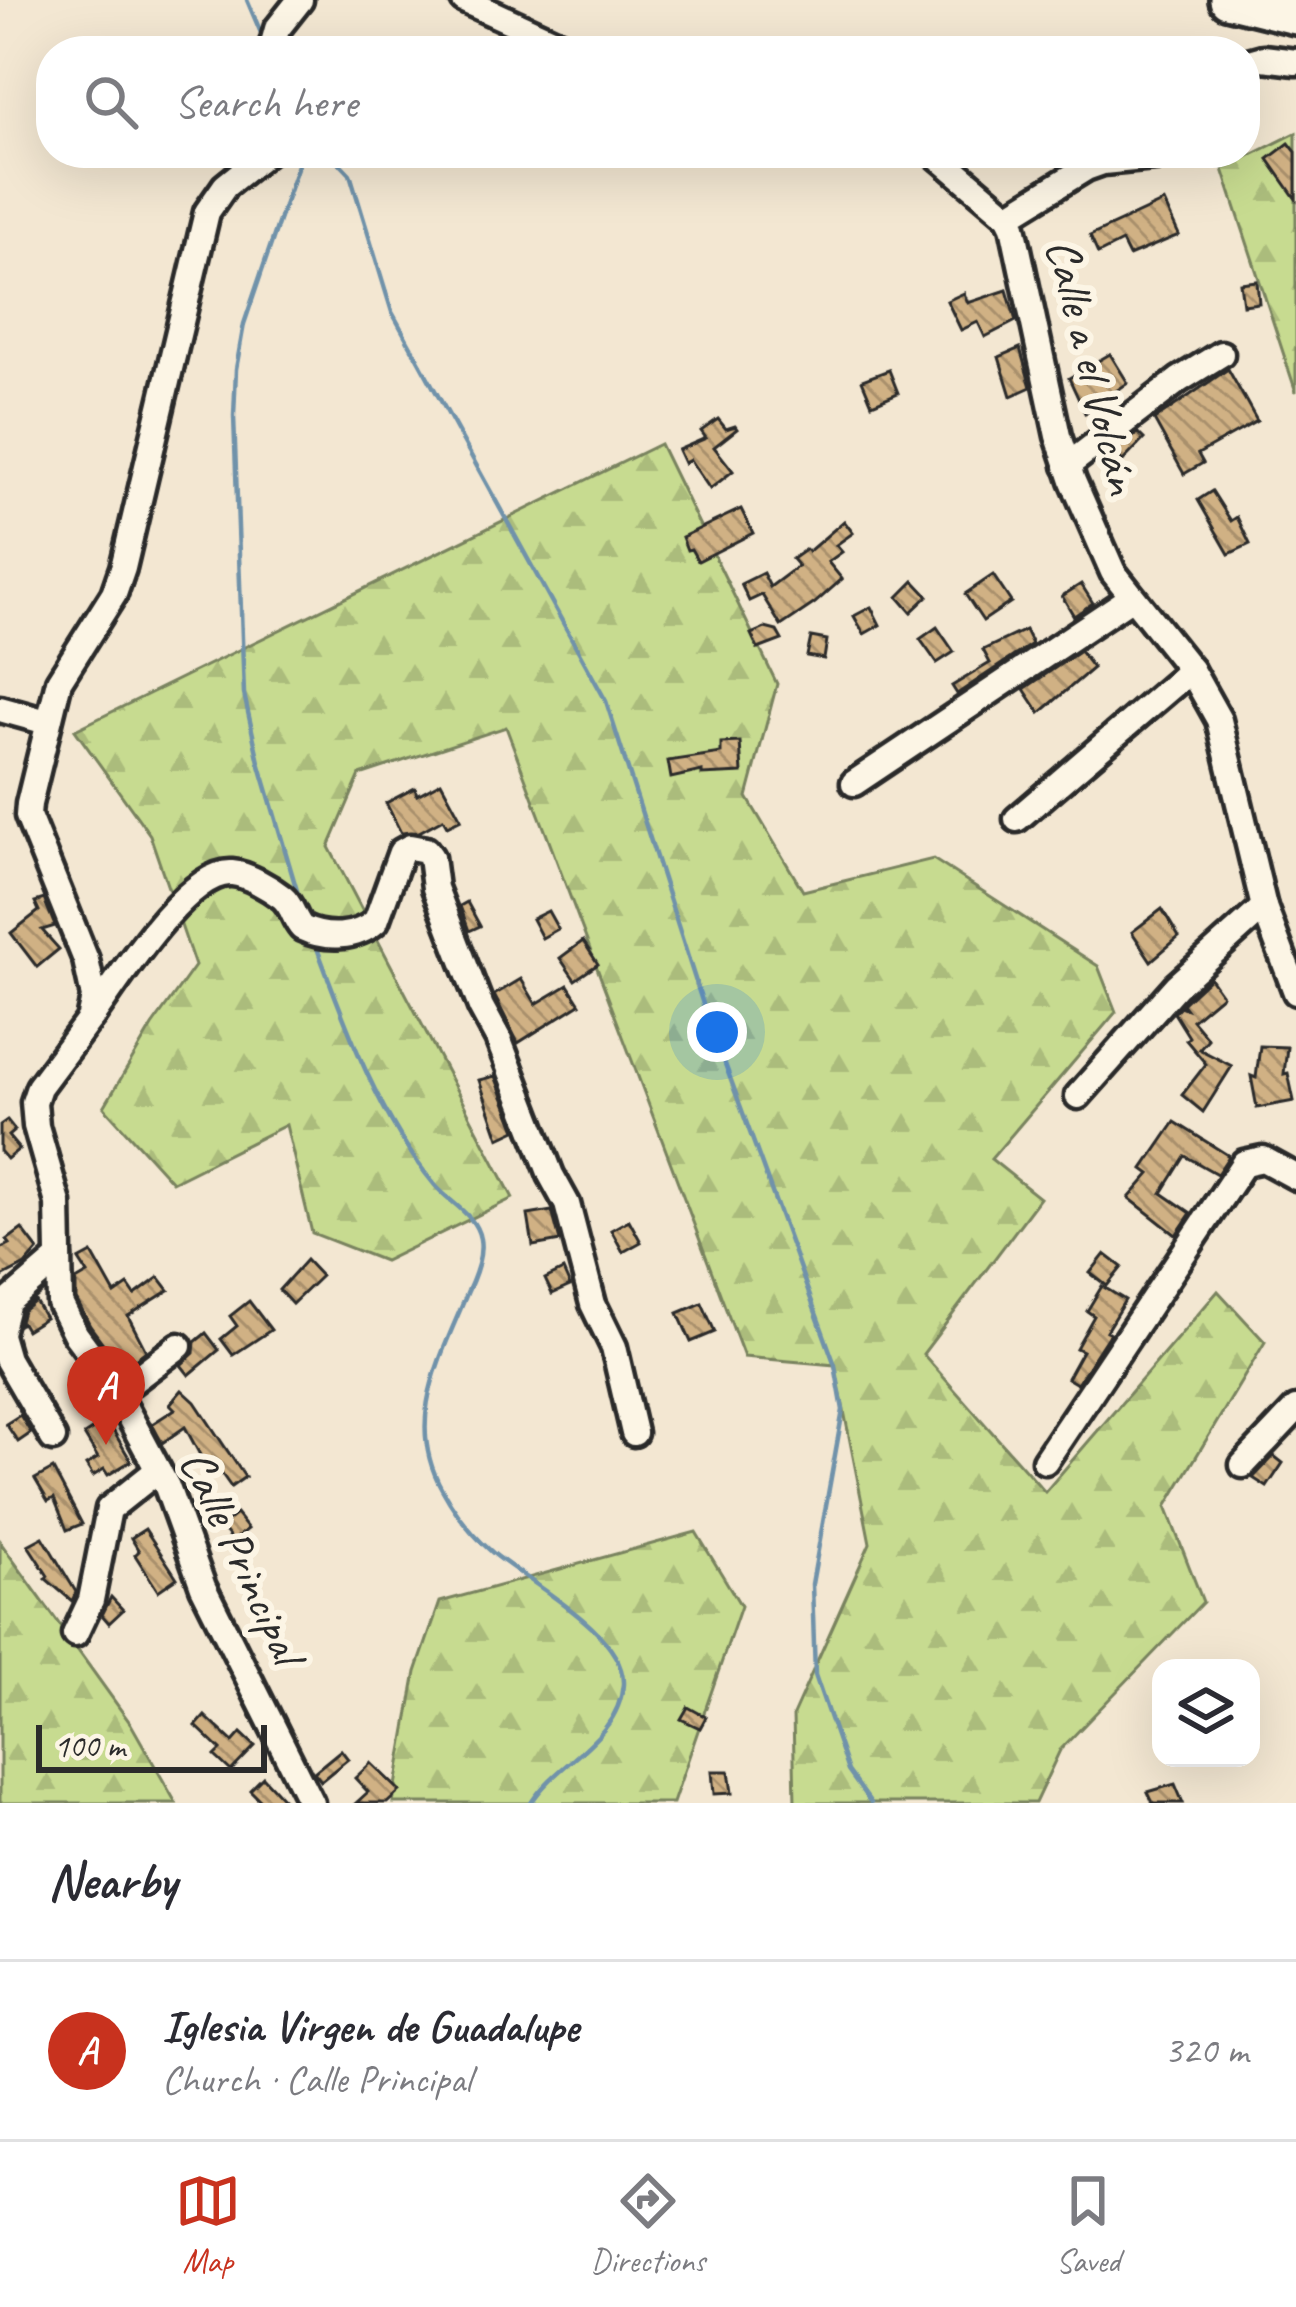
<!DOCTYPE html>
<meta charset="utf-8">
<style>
:root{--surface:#fff;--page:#f7f7f7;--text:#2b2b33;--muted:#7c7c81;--line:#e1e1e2;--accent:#c8321e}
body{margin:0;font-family:Caveat,sans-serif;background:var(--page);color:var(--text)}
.controls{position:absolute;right:36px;bottom:36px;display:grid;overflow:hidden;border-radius:24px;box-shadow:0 12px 48px #0002}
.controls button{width:108px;height:108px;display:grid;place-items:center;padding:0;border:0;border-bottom:3px solid var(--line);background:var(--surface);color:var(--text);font:60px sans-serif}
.scale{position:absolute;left:36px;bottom:30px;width:231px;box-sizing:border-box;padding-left:12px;border:6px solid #2b2b2b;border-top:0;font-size:33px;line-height:42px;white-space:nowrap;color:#2b2b2b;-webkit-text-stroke:9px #fcf5e5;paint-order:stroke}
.you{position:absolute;left:717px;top:1032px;width:42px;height:42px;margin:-30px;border:9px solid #fff;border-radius:50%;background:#1a73e8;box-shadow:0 0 0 18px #1a73e833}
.badge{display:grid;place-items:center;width:78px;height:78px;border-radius:50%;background:var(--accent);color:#fff;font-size:39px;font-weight:700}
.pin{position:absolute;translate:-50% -99px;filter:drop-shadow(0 3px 6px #0008)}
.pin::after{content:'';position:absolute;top:63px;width:42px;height:36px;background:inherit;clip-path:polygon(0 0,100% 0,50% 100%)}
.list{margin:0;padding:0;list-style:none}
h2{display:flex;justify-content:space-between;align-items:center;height:156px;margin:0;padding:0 48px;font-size:51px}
h2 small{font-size:39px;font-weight:400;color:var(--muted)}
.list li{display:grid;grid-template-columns:78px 1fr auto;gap:36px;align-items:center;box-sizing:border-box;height:180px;padding:0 48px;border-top:3px solid var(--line)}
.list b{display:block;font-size:45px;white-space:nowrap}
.list p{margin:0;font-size:39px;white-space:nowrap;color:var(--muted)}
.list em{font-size:39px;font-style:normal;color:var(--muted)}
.icon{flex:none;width:66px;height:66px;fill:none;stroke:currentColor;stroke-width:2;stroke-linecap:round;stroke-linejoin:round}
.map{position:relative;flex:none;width:1296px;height:1803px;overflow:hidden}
.search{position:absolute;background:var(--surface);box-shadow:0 12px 48px #0002;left:36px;right:36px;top:36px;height:132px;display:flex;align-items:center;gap:30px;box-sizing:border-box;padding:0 42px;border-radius:48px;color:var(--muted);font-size:45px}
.sheet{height:336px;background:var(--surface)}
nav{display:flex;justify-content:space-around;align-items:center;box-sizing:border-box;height:168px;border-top:3px solid var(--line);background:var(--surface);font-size:33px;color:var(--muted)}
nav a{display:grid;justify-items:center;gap:6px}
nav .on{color:var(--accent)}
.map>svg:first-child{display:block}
</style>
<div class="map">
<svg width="1296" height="1803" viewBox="0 0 1296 1803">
<defs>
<pattern id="forest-firs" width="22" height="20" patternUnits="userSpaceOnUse" patternTransform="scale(3)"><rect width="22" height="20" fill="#c7db90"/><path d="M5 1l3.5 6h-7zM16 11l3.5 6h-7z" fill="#abbc7c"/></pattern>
<pattern id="building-back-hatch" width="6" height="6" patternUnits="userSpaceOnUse" patternTransform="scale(3)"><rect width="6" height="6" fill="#d0b184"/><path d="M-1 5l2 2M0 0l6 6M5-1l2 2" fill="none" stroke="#a9906c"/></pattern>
</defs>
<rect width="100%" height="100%" fill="#f3e7d2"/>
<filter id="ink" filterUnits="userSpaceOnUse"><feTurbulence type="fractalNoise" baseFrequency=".00833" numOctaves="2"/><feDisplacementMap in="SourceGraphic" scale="24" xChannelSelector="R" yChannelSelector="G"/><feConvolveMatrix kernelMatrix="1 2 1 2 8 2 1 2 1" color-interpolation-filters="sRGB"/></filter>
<g filter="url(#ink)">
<g fill="url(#forest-firs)" stroke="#79835e" stroke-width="3">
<polygon points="1296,133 1296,392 1223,169"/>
<polygon points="660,444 777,684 747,797 803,891 933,859 1098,966 1116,1012 991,1159 1040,1198 923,1354 1045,1492 1218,1291 1265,1342 1166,1507 1203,1602 1060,1750 1035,1803 795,1803 793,1715 870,1543 835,1365 744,1357 506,727 360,775 329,847 513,1198 384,1261 312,1233 286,1125 172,1182 104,1107 152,1026 195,966 150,835 75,730"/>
<polygon points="696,1532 741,1606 673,1803 393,1803 416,1672 440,1602"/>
<polygon points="0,1542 131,1724 176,1803 0,1803"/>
</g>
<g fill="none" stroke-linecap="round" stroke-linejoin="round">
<g stroke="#7092aa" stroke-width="4.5">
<polyline points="247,0 264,40"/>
<polyline points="330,153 350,174 392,312 606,701 702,1001 835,1365 843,1410 812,1584 815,1675 848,1771 871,1803"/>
<polyline points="300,901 259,762 244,694 234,416 236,369 244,324 302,153"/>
<path d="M314,940C345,1023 377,1115 434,1184C448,1202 476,1214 480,1239C483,1255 475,1276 468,1291C442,1356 403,1420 442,1489C455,1513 472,1535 493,1553C529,1583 625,1633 623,1684C619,1740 558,1760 531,1803"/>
</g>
</g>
<g fill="url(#building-back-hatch)" stroke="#2b2b2b" stroke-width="3">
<polygon points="1289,143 1296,152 1296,199 1268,159"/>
<polygon points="1164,202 1179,235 1129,256 1122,242 1098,254 1090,236"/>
<polygon points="1257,281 1259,303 1243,305 1240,283"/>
<polygon points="1007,290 1016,321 985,337 978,322 961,330 947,301 964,293 968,303"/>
<polygon points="1020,348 1031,387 1011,396 999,357"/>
<polygon points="1110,354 1128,383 1105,398 1107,403 1085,413 1069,378"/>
<polygon points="1228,369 1257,421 1198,454 1203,463 1184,474 1154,420"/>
<polygon points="889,370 898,393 872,404 862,380"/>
<polygon points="718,419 726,429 735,426 737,429 714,447 733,471 710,489 690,460 684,463 678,450 706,438 701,431"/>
<polygon points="1138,433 1144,439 1123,461 1113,452"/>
<polygon points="1212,491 1231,521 1237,517 1250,544 1229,554 1198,500"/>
<polygon points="741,509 753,533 698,561 691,549 687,550 682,537"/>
<polygon points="844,521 853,533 836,545 842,552 828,562 842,579 815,603 781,626 762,595 749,601 741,584 763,573 770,587 798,566 792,559 806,549 808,552"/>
<polygon points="993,575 1011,602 983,621 965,594"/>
<polygon points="914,581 928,596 911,612 898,597"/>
<polygon points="1081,584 1093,603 1074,616 1062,596"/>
<polygon points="871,607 880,625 864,634 854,616"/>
<polygon points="937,627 954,652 937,663 920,639"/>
<polygon points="765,628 777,631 782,640 758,649 751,634"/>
<polygon points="1025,630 1032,644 957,694 952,686 990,663 983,650"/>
<polygon points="811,637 827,640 824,659 807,656"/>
<polygon points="1080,651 1093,668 1040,713 1024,689"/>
<polygon points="740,742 742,773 702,775 702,771 671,778 668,761 721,753 721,743"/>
<polygon points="441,782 461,819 447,826 443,819 419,832 401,833 386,803 415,788 417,795"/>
<polygon points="44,899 55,926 42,930 59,949 37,967 11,933 39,911 35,902"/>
<polygon points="467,902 480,926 469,931 460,906"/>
<polygon points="1162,909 1179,937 1151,961 1132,932"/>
<polygon points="548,911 558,929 542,938 532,919"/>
<polygon points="583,941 598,964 575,980 560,958"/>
<polygon points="1210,978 1222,995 1192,1020 1208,1039 1199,1049 1232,1066 1203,1112 1182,1095 1206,1064 1186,1040 1189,1037 1174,1013 1180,1006 1185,1008 1182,1004"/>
<polygon points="521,979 536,1004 568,985 580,1004 518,1043 494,995"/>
<polygon points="1260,1046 1287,1047 1284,1074 1288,1073 1294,1101 1257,1108 1251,1076 1256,1078"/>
<polygon points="495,1076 516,1130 499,1138 479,1080"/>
<polygon points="7,1120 15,1130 8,1136 19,1149 7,1159 0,1151 0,1125"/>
<polygon points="1175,1122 1229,1156 1217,1174 1185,1156 1162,1193 1191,1213 1176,1235 1129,1198 1150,1174 1143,1169"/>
<polygon points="552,1211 560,1241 533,1246 528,1215"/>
<polygon points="629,1220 641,1242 623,1252 611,1230"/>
<polygon points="22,1229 38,1250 25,1265 0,1278 0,1249 10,1244 7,1240"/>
<polygon points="92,1253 115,1294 128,1285 135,1295 159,1277 169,1290 128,1316 146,1351 122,1369 90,1326 76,1299 76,1281 88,1274 79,1260"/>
<polygon points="1105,1254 1122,1267 1107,1286 1090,1273"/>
<polygon points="306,1260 321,1276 292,1304 279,1290"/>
<polygon points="563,1270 570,1286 552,1294 545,1279"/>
<polygon points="1102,1286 1125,1300 1106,1331 1110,1333 1077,1384 1067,1378 1082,1351 1076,1348 1094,1316 1087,1311"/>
<polygon points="35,1301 45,1318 26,1330 22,1323 19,1325 23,1311"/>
<polygon points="249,1301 271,1330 233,1355 221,1339 237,1326 230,1316"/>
<polygon points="702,1303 715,1332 691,1342 678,1313"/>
<polygon points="206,1333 219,1350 189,1375 181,1365 194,1353 195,1342"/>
<polygon points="182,1390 195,1402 245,1477 231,1487 214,1463 207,1468 185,1427 162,1443 152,1424 175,1409 170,1404"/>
<polygon points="20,1415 31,1433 18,1442 6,1424"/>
<polygon points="107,1420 131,1461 108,1475 104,1469 93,1476 86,1465 98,1458 84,1435"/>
<polygon points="1274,1456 1283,1463 1267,1487 1253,1478"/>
<polygon points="53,1469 82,1524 67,1530 54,1498 48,1501 35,1479"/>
<polygon points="236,1514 248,1529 233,1541 221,1526"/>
<polygon points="145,1529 177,1578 158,1591 135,1555 139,1551 131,1538"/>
<polygon points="43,1537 76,1592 72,1601 46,1579 48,1576 28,1545"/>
<polygon points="111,1597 123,1610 109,1623 102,1615"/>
<polygon points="688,1707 706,1717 700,1728 681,1719"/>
<polygon points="205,1716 233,1742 241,1733 255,1746 231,1771 215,1756 221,1750 196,1726"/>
<polygon points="341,1750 348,1759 321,1781 314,1772"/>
<polygon points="371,1763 400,1791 387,1803 356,1803 368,1792 355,1778"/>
<polygon points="712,1771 729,1771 732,1793 714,1794"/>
<polygon points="263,1777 287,1803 263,1803 250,1790"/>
<polygon points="1175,1784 1183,1803 1153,1803 1148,1792"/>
</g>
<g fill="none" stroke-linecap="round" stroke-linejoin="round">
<defs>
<g id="minor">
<polyline points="464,0 575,51"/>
<polyline points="271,51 277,29 300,0"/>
<polyline points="1245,63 1263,58 1296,62"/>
<polyline points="266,153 225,186 207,212 123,568 114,594 59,681 29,804 28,816 86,960 94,997 89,1020 39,1087 34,1102 36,1126 58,1203 60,1303 76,1335 111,1382 167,1487 203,1587 311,1803"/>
<polyline points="934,153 1008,216 1013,226 1058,436 1073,481 1113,572 1191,670 1219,720 1264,907 1296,992"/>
<polyline points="1008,216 1086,168 1103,162 1194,153"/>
<polyline points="1067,466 1179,380 1221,354"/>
<polyline points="0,709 47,722"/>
<polyline points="854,783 1132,597"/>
<polyline points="1017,819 1191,670"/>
<path d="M91,1018C116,984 186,870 232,873C247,874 270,888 282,897C293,906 293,918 302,928C325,939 356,939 376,921L401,852L410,847L426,850L431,857L435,888L481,1007L498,1038L551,1175L567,1204L593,1304L614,1347L634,1433"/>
<polyline points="1078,1096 1176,986 1264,907"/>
<polyline points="0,1333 8,1302 59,1258"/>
<polyline points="0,1335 7,1359 53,1438"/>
<polyline points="117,1393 179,1346"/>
<polyline points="1045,1461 1244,1163 1263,1159 1296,1177"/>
<polyline points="1243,1465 1296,1409"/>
<polyline points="75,1634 91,1600 109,1509 158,1470"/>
</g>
<polyline id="highway" points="1227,0 1296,17"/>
</defs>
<use href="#minor" stroke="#2b2b2b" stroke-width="33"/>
<use href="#highway" stroke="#2b2b2b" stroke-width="42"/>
<use href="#minor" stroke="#fcf5e5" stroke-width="24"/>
<use href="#highway" stroke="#fcf5e5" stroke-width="33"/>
</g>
</g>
<g text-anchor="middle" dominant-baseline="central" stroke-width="12" stroke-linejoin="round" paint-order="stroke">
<g font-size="48" fill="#2b2b2b" stroke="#fcf5e5">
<text transform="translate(1093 366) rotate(76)">Calle a el Volcán</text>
<text transform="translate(242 1556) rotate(65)">Calle Principal</text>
</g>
</g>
</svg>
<div class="controls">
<button><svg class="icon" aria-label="layers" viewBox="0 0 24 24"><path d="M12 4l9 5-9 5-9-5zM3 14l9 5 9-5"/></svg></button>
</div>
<div class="scale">100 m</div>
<div class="you"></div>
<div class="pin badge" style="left:106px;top:1445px">A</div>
<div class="search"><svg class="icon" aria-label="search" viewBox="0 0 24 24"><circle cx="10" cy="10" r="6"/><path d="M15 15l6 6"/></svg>Search here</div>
</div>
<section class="sheet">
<h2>Nearby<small></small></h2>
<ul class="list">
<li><span class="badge">A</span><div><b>Iglesia Virgen de Guadalupe</b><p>Church · Calle Principal</p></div><em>320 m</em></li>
</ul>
</section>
<nav>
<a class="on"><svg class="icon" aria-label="map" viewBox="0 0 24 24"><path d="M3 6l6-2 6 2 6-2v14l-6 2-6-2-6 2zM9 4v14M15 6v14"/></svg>Map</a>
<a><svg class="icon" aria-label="directions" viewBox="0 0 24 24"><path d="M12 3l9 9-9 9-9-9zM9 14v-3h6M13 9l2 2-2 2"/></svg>Directions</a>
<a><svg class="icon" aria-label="saved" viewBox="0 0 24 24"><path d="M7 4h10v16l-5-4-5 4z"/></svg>Saved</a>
</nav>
